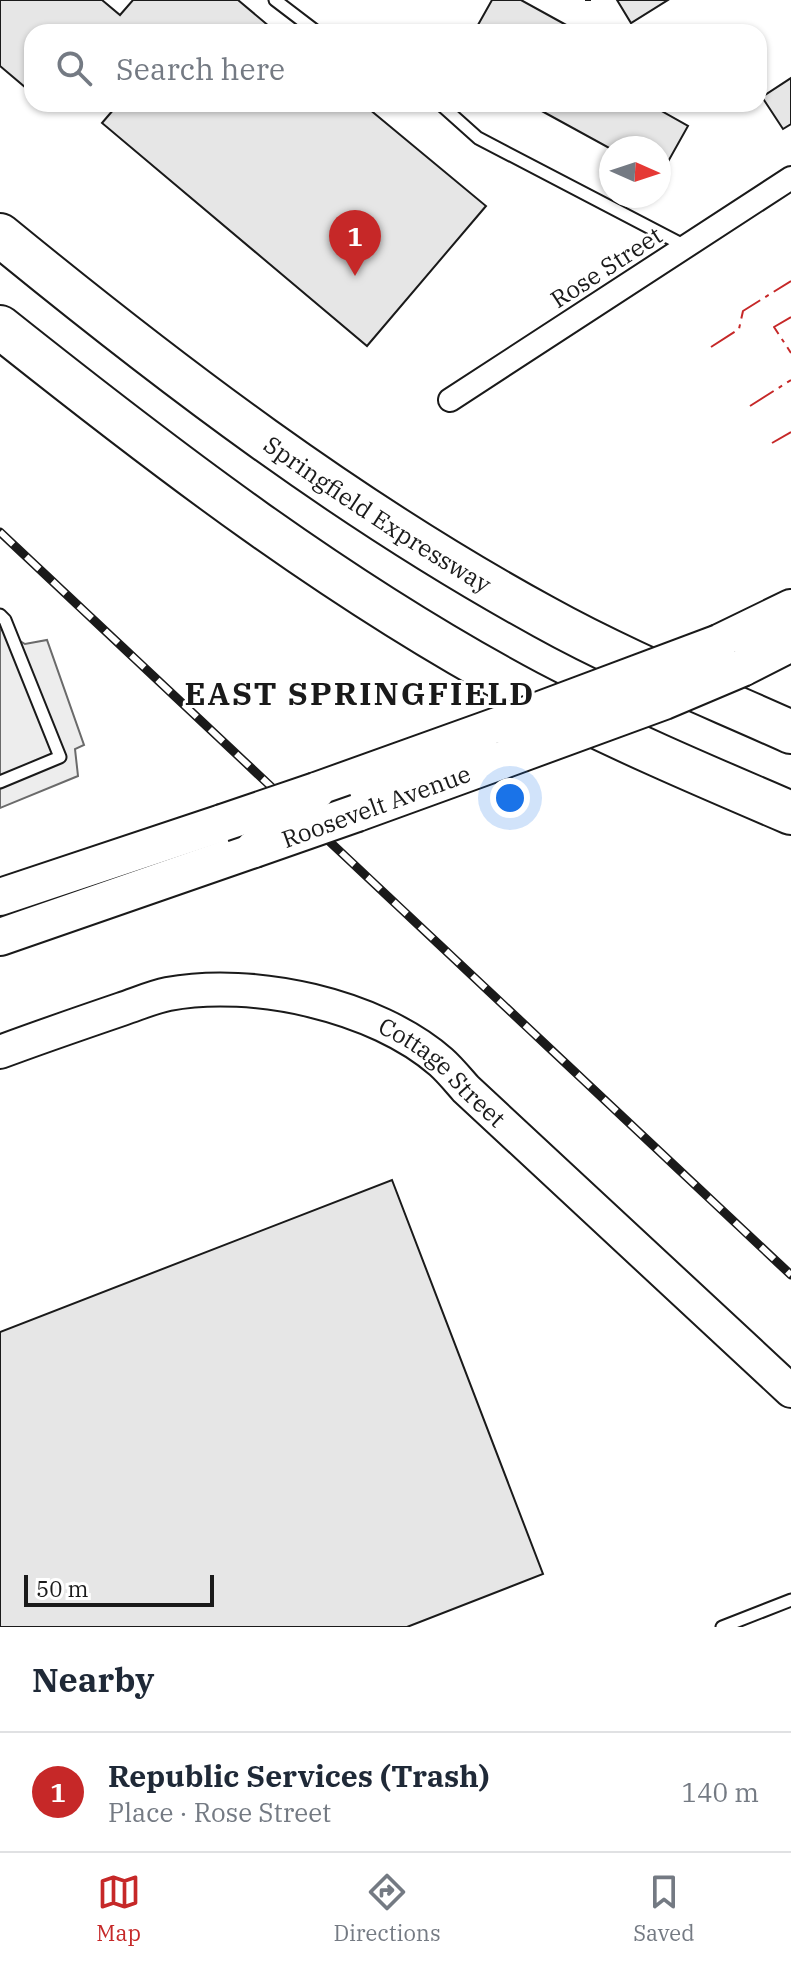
<!DOCTYPE html>
<meta charset="utf-8">
<style>
:root{--surface:#fff;--page:#f2f2f3;--text:#1f2937;--muted:#747a83;--line:#e0e1e3;--accent:#c62828}
body{margin:0;font-family:"IBM Plex Serif",serif;background:var(--page);color:var(--text)}
.compass{position:absolute;left:599px;top:136px;width:72px;height:72px;border-radius:50%;background:var(--surface);box-shadow:0 2px 6px #0004;rotate:93deg}
.scale{position:absolute;left:24px;bottom:20px;width:190px;box-sizing:border-box;padding-left:8px;border:4px solid #1a1a1a;border-top:0;font-size:22px;line-height:28px;white-space:nowrap;color:#1a1a1a;-webkit-text-stroke:6px #fff;paint-order:stroke}
.you{position:absolute;left:510px;top:798px;width:28px;height:28px;margin:-20px;border:6px solid #fff;border-radius:50%;background:#1a73e8;box-shadow:0 0 0 12px #1a73e833}
.badge{display:grid;place-items:center;width:52px;height:52px;border-radius:50%;background:var(--accent);color:#fff;font-size:26px;font-weight:700}
.pin{position:absolute;translate:-50% -66px;filter:drop-shadow(0 2px 4px #0008)}
.pin::after{content:'';position:absolute;top:42px;width:28px;height:24px;background:inherit;clip-path:polygon(0 0,100% 0,50% 100%)}
.list{margin:0;padding:0;list-style:none}
h2{display:flex;justify-content:space-between;align-items:center;height:104px;margin:0;padding:0 32px;font-size:34px}
h2 small{font-size:26px;font-weight:400;color:var(--muted)}
.list li{display:grid;grid-template-columns:52px 1fr auto;gap:24px;align-items:center;box-sizing:border-box;height:120px;padding:0 32px;border-top:2px solid var(--line)}
.list b{display:block;font-size:30px;white-space:nowrap}
.list p{margin:0;font-size:26px;white-space:nowrap;color:var(--muted)}
.list em{font-size:26px;font-style:normal;color:var(--muted)}
.icon{flex:none;width:44px;height:44px;fill:none;stroke:currentColor;stroke-width:2;stroke-linecap:round;stroke-linejoin:round}
.map{position:relative;flex:none;width:791px;height:1627px;overflow:hidden}
.search{position:absolute;background:var(--surface);box-shadow:0 2px 6px #0004;left:24px;right:24px;top:24px;height:88px;display:flex;align-items:center;gap:20px;box-sizing:border-box;padding:0 28px;border-radius:24px;color:var(--muted);font-size:30px}
.sheet{height:224px;background:var(--surface)}
nav{display:flex;justify-content:space-around;align-items:center;box-sizing:border-box;height:112px;border-top:2px solid var(--line);background:var(--surface);font-size:22px;color:var(--muted)}
nav a{display:grid;justify-items:center;gap:4px}
nav .on{color:var(--accent)}
.map>svg:first-child{display:block}
</style>
<div class="map">
<svg width="791" height="1627" viewBox="0 0 791 1627">
<rect width="100%" height="100%" fill="#fff"/>
<polygon fill="#ededed" stroke="#6a6a6a" stroke-width="2" points="0,629 25,644 47,640 84,745 75,749 78,776 0,808"/>
<g fill="#e6e6e6" stroke="#1a1a1a" stroke-width="2">
<polygon points="0,0 102,0 120,15 133,0 238,0 276,32 32,32 32,93 0,66"/>
<polygon points="492,0 521,0 579,32 474,32"/>
<polygon points="617,0 668,0 631,23"/>
<polygon points="791,78 791,124 783,129 762,97"/>
<polygon points="108,104 363,104 486,206 367,346 102,123 114,109"/>
<polygon points="529,104 649,104 688,126 660,176 659,148 611,149"/>
<polygon points="392,1180 543,1574 407,1627 0,1627 0,1332"/>
</g>
<g fill="none" stroke-linecap="round" stroke-linejoin="round">
<defs>
<g id="lane">
<polyline points="275,0 317,32"/>
<polyline points="440,104 478,138 685,246"/>
<polyline points="0,615 5,620 60,757 0,782"/>
<polyline points="722,1627 791,1600"/>
</g>
<polyline id="street" points="450,400 791,178"/>
<g id="secondary">
<path id="s1" d="M0,1052C40,1037 81,1023 122,1009C137,1004 153,997 168,994C253,978 376,1005 441,1062C450,1070 458,1080 466,1089L791,1391"/>
</g>
<g id="primary">
<polyline points="719,643 791,608"/>
<polyline points="742,668 791,643"/>
<polyline points="316,791 500,725"/>
<polyline points="357,813 503,760"/>
<polyline points="0,897 222,823"/>
<polyline points="0,937 254,849"/>
</g>
<g id="highway">
<path id="s2" d="M0,235C171,375 350,511 544,617C623,661 709,695 791,732"/>
<path d="M0,327C167,460 338,591 527,692C613,737 702,775 791,813"/>
</g>
</defs>
<use href="#lane" stroke="#1a1a1a" stroke-width="15"/>
<use href="#street" stroke="#1a1a1a" stroke-width="26"/>
<use href="#secondary" stroke="#1a1a1a" stroke-width="36"/>
<use href="#primary" stroke="#1a1a1a" stroke-width="40"/>
<use href="#highway" stroke="#1a1a1a" stroke-width="46"/>
<use href="#lane" stroke="#fff" stroke-width="11"/>
<use href="#street" stroke="#fff" stroke-width="22"/>
<use href="#secondary" stroke="#fff" stroke-width="32"/>
<use href="#primary" stroke="#fff" stroke-width="36"/>
<use href="#highway" stroke="#fff" stroke-width="42"/>
<defs>
<polyline id="rail" points="0,532 791,1275"/>
</defs>
<use href="#rail" stroke="#1a1a1a" stroke-width="9"/>
<use href="#rail" stroke="#fff" stroke-width="6" stroke-dasharray="18" stroke-linecap="butt"/>
<defs>
<g id="primary-bridge">
<polyline points="500,725 719,643"/>
<polyline points="503,760 664,701 742,668"/>
<polyline points="222,823 316,791"/>
<polyline points="254,849 357,813"/>
</g>
</defs>
<use href="#primary-bridge" stroke="#1a1a1a" stroke-width="40" stroke-linecap="butt"/>
<use href="#primary-bridge" stroke="#fff" stroke-width="36"/>
<polyline stroke="#1a1a1a" stroke-width="2" stroke-dasharray="10 4" stroke-linecap="butt" points="585,0 591,0"/>
<g stroke="#c62828" stroke-width="2" stroke-dasharray="28 6 4 6" stroke-linecap="butt">
<polyline points="791,317 774,327 791,353"/>
<polyline points="711,347 739,329 743,311 791,281"/>
<polyline points="750,406 791,380"/>
<polyline points="772,443 791,432"/>
</g>
</g>
<g text-anchor="middle" dominant-baseline="central" stroke-width="6" stroke-linejoin="round" paint-order="stroke">
<g font-size="24" fill="#1a1a1a" stroke="#fff">
<text transform="translate(606 267) rotate(-33)">Rose Street</text>
<text stroke="none"><textPath href="#s2" startOffset="470">Springfield Expressway</textPath></text>
<text transform="translate(376 806) rotate(-20)">Roosevelt Avenue</text>
<text stroke="none"><textPath href="#s1" startOffset="474">Cottage Street</textPath></text>
</g>
<g font-size="32" font-weight="bold" letter-spacing="2" fill="#1a1a1a" stroke="#fff">
<text x="360" y="693">EAST SPRINGFIELD</text>
</g>
</g>
</svg>
<svg class="compass" viewBox="-18 -18 36 36"><path d="M0-13l5 13h-10z" fill="#e53935"/><path d="M0 13l5-13h-10z" fill="#747a83"/></svg>
<div class="scale">50 m</div>
<div class="you"></div>
<div class="pin badge" style="left:355px;top:276px">1</div>
<div class="search"><svg class="icon" aria-label="search" viewBox="0 0 24 24"><circle cx="10" cy="10" r="6"/><path d="M15 15l6 6"/></svg>Search here</div>
</div>
<section class="sheet">
<h2>Nearby<small></small></h2>
<ul class="list">
<li><span class="badge">1</span><div><b>Republic Services (Trash)</b><p>Place · Rose Street</p></div><em>140 m</em></li>
</ul>
</section>
<nav>
<a class="on"><svg class="icon" aria-label="map" viewBox="0 0 24 24"><path d="M3 6l6-2 6 2 6-2v14l-6 2-6-2-6 2zM9 4v14M15 6v14"/></svg>Map</a>
<a><svg class="icon" aria-label="directions" viewBox="0 0 24 24"><path d="M12 3l9 9-9 9-9-9zM9 14v-3h6M13 9l2 2-2 2"/></svg>Directions</a>
<a><svg class="icon" aria-label="saved" viewBox="0 0 24 24"><path d="M7 4h10v16l-5-4-5 4z"/></svg>Saved</a>
</nav>
